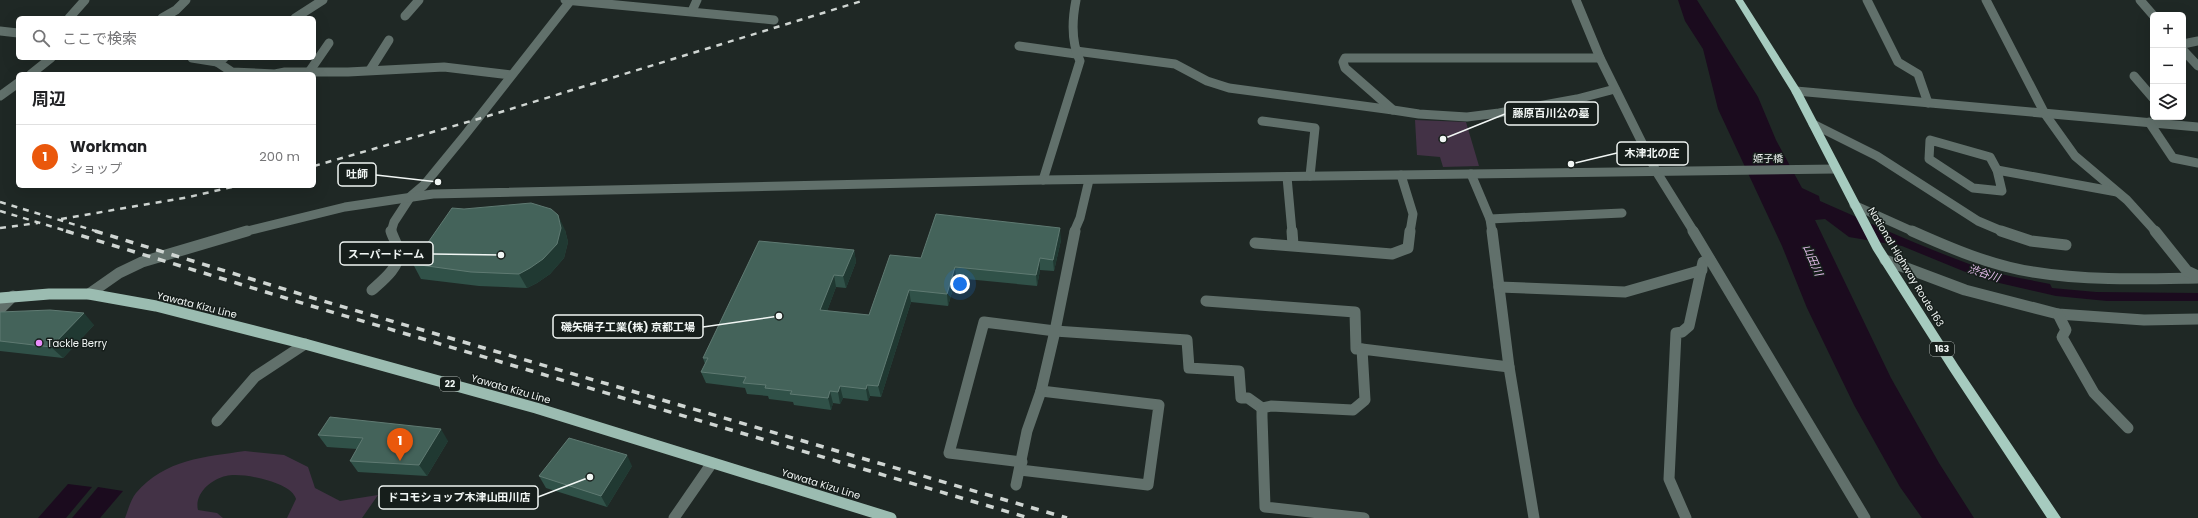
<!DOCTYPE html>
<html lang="ja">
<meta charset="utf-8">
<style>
:root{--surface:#fff;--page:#f2f2f2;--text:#202124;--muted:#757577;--line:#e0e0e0;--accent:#ea580c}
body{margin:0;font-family:Poppins,"Noto Sans JP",sans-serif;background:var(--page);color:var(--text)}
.controls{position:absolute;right:12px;top:12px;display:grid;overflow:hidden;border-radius:6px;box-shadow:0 4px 16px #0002}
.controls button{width:36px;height:36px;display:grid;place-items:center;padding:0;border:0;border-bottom:1px solid var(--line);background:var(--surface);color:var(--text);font:20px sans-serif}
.you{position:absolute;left:960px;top:284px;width:14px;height:14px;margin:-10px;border:3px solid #fff;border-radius:50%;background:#1a73e8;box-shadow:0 0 0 6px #1a73e833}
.badge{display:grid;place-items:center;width:26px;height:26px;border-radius:50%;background:var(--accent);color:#fff;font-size:13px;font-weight:700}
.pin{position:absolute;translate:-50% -33px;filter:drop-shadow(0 1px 2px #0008)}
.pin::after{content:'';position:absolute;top:21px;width:14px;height:12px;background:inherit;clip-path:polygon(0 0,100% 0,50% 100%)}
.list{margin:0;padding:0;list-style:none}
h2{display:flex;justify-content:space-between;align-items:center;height:52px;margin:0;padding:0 16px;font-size:17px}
h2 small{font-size:13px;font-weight:400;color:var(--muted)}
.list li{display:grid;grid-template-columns:26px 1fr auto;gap:12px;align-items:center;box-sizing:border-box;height:64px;padding:0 16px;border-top:1px solid var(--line)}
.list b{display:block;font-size:15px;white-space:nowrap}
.list p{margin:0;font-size:13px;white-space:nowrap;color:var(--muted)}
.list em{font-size:13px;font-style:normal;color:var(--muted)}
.icon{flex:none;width:22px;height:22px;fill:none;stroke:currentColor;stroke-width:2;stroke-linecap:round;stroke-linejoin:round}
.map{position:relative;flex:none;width:2198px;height:518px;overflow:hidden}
.search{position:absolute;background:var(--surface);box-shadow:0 4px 16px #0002;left:16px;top:16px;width:300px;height:44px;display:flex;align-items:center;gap:10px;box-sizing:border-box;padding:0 14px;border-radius:6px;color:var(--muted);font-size:15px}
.panel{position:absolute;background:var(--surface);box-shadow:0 4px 16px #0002;left:16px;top:72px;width:300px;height:116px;border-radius:6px}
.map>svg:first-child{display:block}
</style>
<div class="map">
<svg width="2198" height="518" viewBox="0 0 2198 518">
<rect width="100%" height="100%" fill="#1f2825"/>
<g fill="#433246">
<polygon points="1415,120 1466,122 1479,166 1443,167 1440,157 1417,155"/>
<path d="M245,451L284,455L308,467L315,488L340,501L378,495L362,518H287L296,499C292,482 242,472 226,476C211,479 194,494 198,510L217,513L223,518H125C128,510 131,499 136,493C165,459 205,457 245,451Z"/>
</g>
<g fill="#1b0b1e">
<path d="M1678,0H1697L1758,97L1776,140L1802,188L1819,196L1820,201C1877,226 1934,253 1993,272C2011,277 2031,280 2050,284L2052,288L2096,292L2198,293V301H2107L2056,296L1995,282L1963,271L1902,246L1849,237L1825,219L1815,220L1891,378L1939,463L1974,518H1922L1900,487L1854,405L1807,308L1782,246L1718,109L1703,49L1685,21Z"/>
<polygon points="68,484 92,487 66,518 38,518"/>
<polygon points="98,487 123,491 100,518 72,518"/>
</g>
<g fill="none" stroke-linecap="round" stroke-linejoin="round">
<g stroke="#61706b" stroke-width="9">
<polyline points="565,0 774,20"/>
<polyline points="1867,0 1898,62 1918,74 1928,103"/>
<polyline points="1986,0 2045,114 2075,156 2127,200 2156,232"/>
<polyline points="2140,0 2153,15"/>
<polyline points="692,11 697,0"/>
<polyline points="405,16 419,0"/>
<polyline points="69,18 85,0"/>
<polyline points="162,18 176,10 186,0"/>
<polyline points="295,18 323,0"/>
<polyline points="0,31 18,33"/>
<polyline points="2183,44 2198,41"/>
<polyline points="1019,46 1076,54"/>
<polyline points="2183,50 2198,66"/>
<polyline points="1076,51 1175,64 1207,81 1229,88 1393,110"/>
<polyline points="192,58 217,62 224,58"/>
<polyline points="1600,58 1345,58 1343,62 1345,68 1393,110 1419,114 1467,117 1499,113 1577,99 1615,89"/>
<polyline points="217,62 232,72 275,74 285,72 348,72 444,67 511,75"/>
<polyline points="370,70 389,40"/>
<polyline points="309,72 329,43"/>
<polyline points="31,74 51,58"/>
<polyline points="2134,76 2153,98"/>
<polyline points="1796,91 2198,127"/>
<polyline points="0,96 18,83"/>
<polyline points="1262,121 1315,128 1310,176"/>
<polyline points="2149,122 2173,158 2198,163"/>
<polyline points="1813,124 1877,156 1978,221 2004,232"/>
<polygon points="1930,140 1990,157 1997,170 2002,191 1973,188 1929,159"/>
<polyline points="1997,170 2117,192"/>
<polyline points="1471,174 1490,219 1492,232"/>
<polyline points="1401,175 1413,214 1410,232"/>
<polyline points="1287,177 1292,232"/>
<path d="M1043,180L1080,61C1071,42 1072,20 1076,0"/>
<polyline points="1854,205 1914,232"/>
<polyline points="1490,219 1622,213"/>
<polyline points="391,232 394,222 411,196 424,185 465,135 571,0"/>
<polyline points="1074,232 1080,218 1089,180"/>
</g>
<g stroke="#61706b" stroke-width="11">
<polyline points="1292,231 1293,245"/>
<polyline points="1492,231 1509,367"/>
<path d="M1912,231C1950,248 1992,266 2033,272C2088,281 2143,279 2198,278"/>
<polyline points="2001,231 2031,241 2066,245"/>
<polyline points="2155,231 2187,271 2198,276"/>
<polyline points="1255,243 1392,254 1408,248 1410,231"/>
<polyline points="1885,260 1965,290 2058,314 2144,320 2198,319"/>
<polyline points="1499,287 1625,292 1702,270"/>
<path d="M372,290C382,281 400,267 399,252C398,245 393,238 391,231"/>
<polyline points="1206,301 1355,312 1356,349 1362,349"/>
<polyline points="0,309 13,296"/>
<polyline points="2058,314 2066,330 2062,337 2094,393 2128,428"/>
<polyline points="217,421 255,377 305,344"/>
<polyline points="1022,462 949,453 984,322 1055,331 1187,340 1189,368 1239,371 1241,398 1248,398 1262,408"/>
<polyline points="1020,470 1148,485 1159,405 1041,391"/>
<polyline points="1016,485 1027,431 1041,391 1055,331 1075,231"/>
<polyline points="674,518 712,463"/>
<polyline points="1364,518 1265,507 1262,417 1262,408 1271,406 1353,410 1365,400 1362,349 1509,367 1534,518"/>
<polyline points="1686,518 1669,479 1676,333 1682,332 1689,326 1703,262 1710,260"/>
</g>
<g stroke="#61706b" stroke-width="9">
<polyline points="1576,0 1600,58 1656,171 1694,232"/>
<polyline points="243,232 345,207 433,194 1043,180 1836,169"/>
</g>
<g stroke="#61706b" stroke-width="11">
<polyline points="1693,231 1865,518"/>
<polyline points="89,294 119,273 142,262 247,231"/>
</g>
<polyline stroke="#9bbcb1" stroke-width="11" points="0,298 49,294 89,294 156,306 305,344 536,408 891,518"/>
<polygon fill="#a6cbbf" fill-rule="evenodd" points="1735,0 1743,0 1801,91 1882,246 1958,365 2061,518 2047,518 1950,371 1873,250 1791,91"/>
<g stroke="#cfd5d2" stroke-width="2.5" stroke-dasharray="6 6" stroke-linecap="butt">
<polyline points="314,166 478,119 865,0"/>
<polyline points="0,202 99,232"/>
<polyline points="0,211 70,232"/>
<polyline points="61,219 189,197 236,186"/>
<polyline points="0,228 38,223"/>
</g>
<g stroke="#cfd5d2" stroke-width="3.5" stroke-dasharray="8 8" stroke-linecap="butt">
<polyline points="66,231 315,307 1029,518"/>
<polyline points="95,231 323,301 1067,518"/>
</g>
</g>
<g fill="#305148">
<polygon points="565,230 568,242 564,258 550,274 537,283 527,288 479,286 421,279 413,264"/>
<polygon points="1061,240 1054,271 1040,270 1037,286 956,278 948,306 911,302 881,397 870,396 868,401 843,398 840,404 833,403 831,410 794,405 793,402 769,399 768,396 747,394 745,388 706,383 701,372 705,364 703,358 854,250 856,262 846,288 836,287 827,311 869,315 921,258"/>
<polygon points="0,312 94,325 63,358 0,351"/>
<polygon points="318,435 448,441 427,476 358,472 350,461 357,449 327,447"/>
<polygon points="632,466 607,507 546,488 539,476"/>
</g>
<g fill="#203932">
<polygon points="558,215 565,230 568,242 564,258 550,274 537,283 527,288 519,274"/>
<polygon points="1060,228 1061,240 1054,271 1053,260"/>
<polygon points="854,250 856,262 846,288 843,276"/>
<polygon points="1040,258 1040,270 1037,286 1036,275"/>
<polygon points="955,267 956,278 948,306 947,294"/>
<polygon points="834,275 836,287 823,322 820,310"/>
<polygon points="909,290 911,302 881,397 878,386"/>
<polygon points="84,313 94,325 63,358 51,347"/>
<polygon points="867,385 870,396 868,401 866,389"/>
<polygon points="840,386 843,398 840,404 838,392"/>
<polygon points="830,391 833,403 831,410 828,398"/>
<polygon points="441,429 448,441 427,476 419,465"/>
<polygon points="627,455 632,466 607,507 601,496"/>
</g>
<g fill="#44635a" stroke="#5f7a72">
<polygon points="531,203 551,209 558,215 561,228 557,244 543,259 530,268 519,274 471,272 413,264 452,208 464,209"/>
<polygon points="936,214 1060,228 1053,260 1040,258 1036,275 955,267 947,294 909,290 878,386 867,385 866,389 840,386 838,392 830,391 828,398 790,394 792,391 765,388 766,385 743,383 746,377 701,372 708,358 703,358 759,241 854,250 843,276 834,275 820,310 869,315 890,255 921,258"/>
<polygon points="50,310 84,313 51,347 0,341 0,312"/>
<polygon points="330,417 441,429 419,465 350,461 363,438 318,435"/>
<polygon points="569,438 627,455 601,496 539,476"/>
</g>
<circle fill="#eb8dfb" stroke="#161e1b" stroke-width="1.5" cx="39" cy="343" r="4"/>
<g text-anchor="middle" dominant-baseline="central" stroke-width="3" stroke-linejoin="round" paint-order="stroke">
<g fill="#161e1b" stroke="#afb5b3" stroke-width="1">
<rect x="1930" y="342" width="24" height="14" rx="3"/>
<rect x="440" y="377" width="20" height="14" rx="3"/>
</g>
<g font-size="9" font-weight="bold" fill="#f1f6f4">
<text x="1942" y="349">163</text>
<text x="450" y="384">22</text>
</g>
<g font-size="10" fill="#f1f6f4" stroke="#161e1b">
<text x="1768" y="158">姫子橋</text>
<text transform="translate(1906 267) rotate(59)">National Highway Route 163</text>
<text transform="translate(197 305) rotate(14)">Yawata Kizu Line</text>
<text transform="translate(511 389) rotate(16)">Yawata Kizu Line</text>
<text transform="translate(821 484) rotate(17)">Yawata Kizu Line</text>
</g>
<g font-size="10" fill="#f1f6f4" stroke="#161e1b" text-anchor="start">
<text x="47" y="343">Tackle Berry</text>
</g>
<g font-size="11" font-style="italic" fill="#e5bdeb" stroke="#161e1b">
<text transform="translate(1813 260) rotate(66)">山田川</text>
<text transform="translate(1984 273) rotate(18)">渋谷川</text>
</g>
</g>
<path fill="none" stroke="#f1f6f4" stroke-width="1.5" d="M1443 139L1505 114M1571 164L1617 153M438 182L376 175M501 255L433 254M779 316L703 327M590 477L538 497"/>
<g fill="#f1f6f4" stroke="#161e1b" stroke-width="1.5">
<circle cx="1443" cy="139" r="4"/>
<circle cx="1571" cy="164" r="4"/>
<circle cx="438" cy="182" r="4"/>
<circle cx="501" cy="255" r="4"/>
<circle cx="779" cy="316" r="4"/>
<circle cx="590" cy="477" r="4"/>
</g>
<g fill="#161e1b" stroke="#f1f6f4" stroke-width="1.5">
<rect x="1505" y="102" width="93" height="23" rx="4"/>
<rect x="1617" y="142" width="71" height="23" rx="4"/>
<rect x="338" y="163" width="38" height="23" rx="4"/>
<rect x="340" y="242" width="93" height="23" rx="4"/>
<rect x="553" y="315" width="150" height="23" rx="4"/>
<rect x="379" y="486" width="159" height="23" rx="4"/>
</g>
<g font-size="11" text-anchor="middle" font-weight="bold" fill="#f1f6f4">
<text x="1551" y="117">藤原百川公の墓</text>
<text x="1652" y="157">木津北の庄</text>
<text x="357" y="178">吐師</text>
<text x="386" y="258">スーパードーム</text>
<text x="628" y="331">磯矢硝子工業(株) 京都工場</text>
<text x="459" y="501">ドコモショップ木津山田川店</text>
</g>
</svg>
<div class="controls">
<button>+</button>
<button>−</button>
<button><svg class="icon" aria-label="layers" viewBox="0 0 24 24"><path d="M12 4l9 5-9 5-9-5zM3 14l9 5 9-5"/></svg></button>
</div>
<div class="you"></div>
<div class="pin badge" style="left:400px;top:461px">1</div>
<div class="search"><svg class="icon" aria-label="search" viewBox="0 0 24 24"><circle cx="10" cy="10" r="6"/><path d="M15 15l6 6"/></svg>ここで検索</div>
<section class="panel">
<h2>周辺<small></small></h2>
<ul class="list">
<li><span class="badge">1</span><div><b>Workman</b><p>ショップ</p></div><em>200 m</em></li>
</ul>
</section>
</div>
